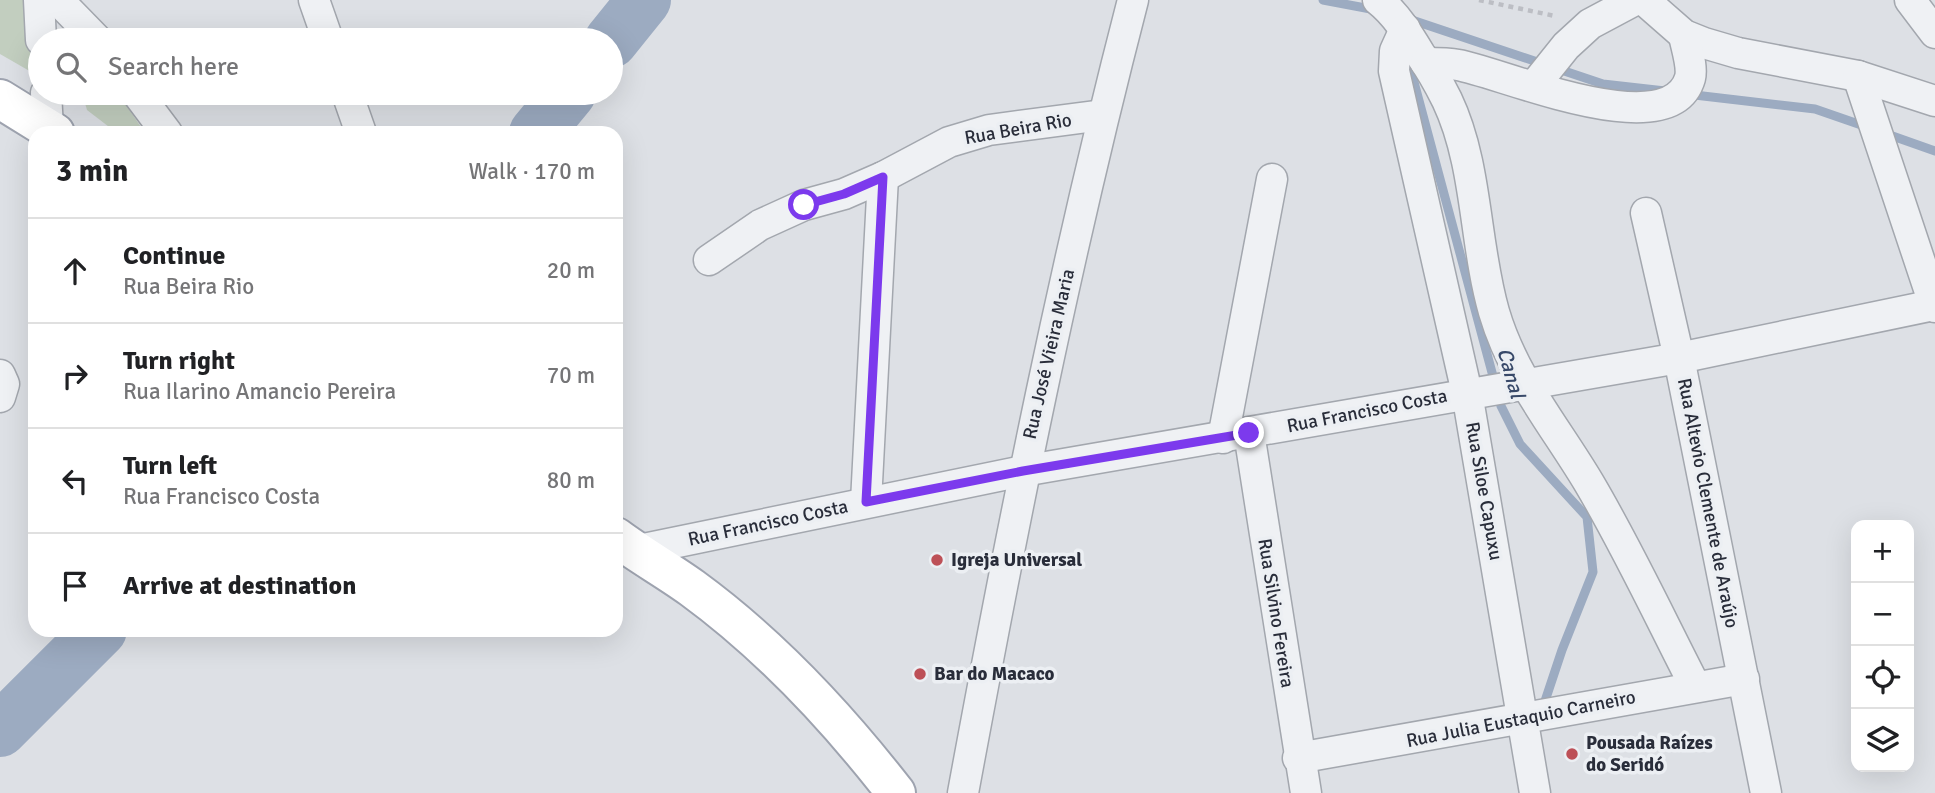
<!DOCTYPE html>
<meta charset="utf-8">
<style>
:root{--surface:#fff;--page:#f2f2f2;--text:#202124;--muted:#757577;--line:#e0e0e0}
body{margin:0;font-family:Signika,sans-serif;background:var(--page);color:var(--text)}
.controls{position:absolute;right:21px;bottom:21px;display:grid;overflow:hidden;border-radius:14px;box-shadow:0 7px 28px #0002}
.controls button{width:63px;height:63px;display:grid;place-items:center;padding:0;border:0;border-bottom:2px solid var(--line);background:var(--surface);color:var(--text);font:35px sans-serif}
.stop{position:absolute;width:21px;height:21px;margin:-16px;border:5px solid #7c3aed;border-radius:50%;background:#fff}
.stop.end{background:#7c3aed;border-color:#fff;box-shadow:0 2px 7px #0008}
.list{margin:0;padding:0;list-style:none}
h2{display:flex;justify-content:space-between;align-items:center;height:91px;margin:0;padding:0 28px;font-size:30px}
h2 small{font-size:23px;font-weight:400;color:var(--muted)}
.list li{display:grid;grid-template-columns:46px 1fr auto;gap:21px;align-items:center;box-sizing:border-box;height:105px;padding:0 28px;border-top:2px solid var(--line)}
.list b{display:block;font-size:26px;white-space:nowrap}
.list p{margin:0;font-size:23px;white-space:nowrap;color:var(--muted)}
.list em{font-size:23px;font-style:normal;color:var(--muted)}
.icon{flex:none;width:38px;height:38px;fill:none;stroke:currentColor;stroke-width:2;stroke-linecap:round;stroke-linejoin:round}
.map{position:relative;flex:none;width:1935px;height:793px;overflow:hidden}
.search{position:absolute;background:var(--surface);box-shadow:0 7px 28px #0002;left:28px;top:28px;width:595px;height:77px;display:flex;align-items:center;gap:18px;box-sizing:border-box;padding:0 24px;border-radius:38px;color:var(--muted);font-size:26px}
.panel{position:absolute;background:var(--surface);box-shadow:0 7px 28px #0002;left:28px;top:126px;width:595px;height:511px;border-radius:21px}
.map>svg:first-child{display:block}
</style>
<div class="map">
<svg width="1935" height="793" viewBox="0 0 1935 793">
<rect width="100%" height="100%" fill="#dde0e5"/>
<g fill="#c2cebf">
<polygon points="0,0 23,0 33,73 0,54"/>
<polygon points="82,93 118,93 145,133 117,133 87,110"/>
</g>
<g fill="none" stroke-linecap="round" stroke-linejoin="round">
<g stroke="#9cabc1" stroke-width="9">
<polyline points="1323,0 1376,10"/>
<polyline points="1403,17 1603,84 1665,91"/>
<polyline points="1407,56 1501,406 1520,444 1587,517 1593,572 1562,650 1542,710"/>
<polyline points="1686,94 1815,109 1867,127"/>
<polyline points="1884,133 1935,151"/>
</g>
<g stroke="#9cabc1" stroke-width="54">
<polyline points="611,41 644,0"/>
<polyline points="536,133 569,93"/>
<polyline points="0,730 100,630"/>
</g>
<defs>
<g id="minor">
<polyline points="39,0 41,40"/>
<polyline points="58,0 97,40"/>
<polyline points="314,0 328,40"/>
<path d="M1378,0C1396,14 1408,34 1420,54C1430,68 1439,84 1447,100C1478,165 1474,243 1494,312C1513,377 1555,426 1589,483C1628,549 1660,618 1695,686"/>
<polyline points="1644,0 1684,35 1704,43 1738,53 1858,76 1935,101"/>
<polyline points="1910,0 1935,33"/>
<polyline points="1405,29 1395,51 1394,71 1467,393 1535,793"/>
<path d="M1426,63C1437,63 1448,63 1458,65C1503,73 1670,147 1690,78C1693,66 1686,47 1684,35"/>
<polyline points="1858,76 1935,307"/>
<polyline points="1534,86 1566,46 1590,24 1635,0"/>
<polyline points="46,93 48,128"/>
<polyline points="137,93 167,133"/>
<polyline points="347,93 361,133"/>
<polyline points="1646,213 1679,358 1766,793"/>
<polyline points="709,260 760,225 804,205 844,194 883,177 949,142 989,130 1103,115"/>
<polyline points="0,375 4,384 0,397"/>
<polyline points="1249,433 1306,793"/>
<polyline points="1223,438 1272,179"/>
<polyline points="866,502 883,177"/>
<polyline points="634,551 1023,471 1679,358 1934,305"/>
<polyline points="1298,758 1744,679"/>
<path d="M963,793C1012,527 1065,262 1133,0"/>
</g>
<g id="primary">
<polyline points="0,99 55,133"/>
<path d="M616,537C640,555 667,570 692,588C770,645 837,717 896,793"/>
</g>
</defs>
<use href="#minor" stroke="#a3a7ae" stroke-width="33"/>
<use href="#primary" stroke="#9ea3af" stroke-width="42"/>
<polyline stroke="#bcbec4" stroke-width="4.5" stroke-dasharray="5 5" stroke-linecap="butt" points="1479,0 1555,16"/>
<use href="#minor" stroke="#eff1f4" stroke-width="30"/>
<use href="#primary" stroke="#fff" stroke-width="38"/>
</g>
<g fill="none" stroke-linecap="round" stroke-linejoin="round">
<polyline stroke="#7c3aed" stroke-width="9" points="804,205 844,194 883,177 866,502 1023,471 1249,433"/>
</g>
<g fill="#bd5057" stroke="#eceff3" stroke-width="2.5">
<circle cx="937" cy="560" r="7"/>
<circle cx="920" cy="674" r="7"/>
<circle cx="1572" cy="754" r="7"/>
</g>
<g text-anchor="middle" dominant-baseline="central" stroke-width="7" stroke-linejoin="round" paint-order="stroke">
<g font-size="19" fill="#292d3a" stroke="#eceff3">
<text transform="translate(1018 129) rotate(-10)">Rua Beira Rio</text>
<text transform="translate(1049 354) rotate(-77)">Rua José Vieira Maria</text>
<text transform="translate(1367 411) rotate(-11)">Rua Francisco Costa</text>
<text transform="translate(1484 491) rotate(80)">Rua Siloe Capuxu</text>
<text transform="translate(1708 503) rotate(79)">Rua Altevio Clemente de Araújo</text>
<text transform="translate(768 523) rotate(-12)">Rua Francisco Costa</text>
<text transform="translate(1276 613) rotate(81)">Rua Silvino Fereira</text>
<text transform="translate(1521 719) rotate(-11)">Rua Julia Eustaquio Carneiro</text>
</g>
<g font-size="19" font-weight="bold" fill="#292d3a" stroke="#eceff3" text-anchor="start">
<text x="951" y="560">Igreja Universal</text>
<text x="934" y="674">Bar do Macaco</text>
<text x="1586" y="743">Pousada Raízes<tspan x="1586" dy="22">do Seridó</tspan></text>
</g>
<g font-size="21" font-style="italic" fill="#384969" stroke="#eceff3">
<text transform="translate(1511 373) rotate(74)">Canal</text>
</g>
</g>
</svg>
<div class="controls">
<button>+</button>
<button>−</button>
<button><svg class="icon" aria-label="locate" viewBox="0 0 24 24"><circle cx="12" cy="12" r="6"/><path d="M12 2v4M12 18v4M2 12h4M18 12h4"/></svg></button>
<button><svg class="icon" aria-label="layers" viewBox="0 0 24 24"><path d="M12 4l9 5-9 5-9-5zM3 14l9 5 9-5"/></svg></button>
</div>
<div class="stop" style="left:804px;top:205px"></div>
<div class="stop end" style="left:1249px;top:433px"></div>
<div class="search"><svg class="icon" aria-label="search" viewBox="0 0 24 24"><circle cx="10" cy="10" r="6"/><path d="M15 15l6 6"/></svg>Search here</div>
<section class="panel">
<h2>3 min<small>Walk · 170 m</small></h2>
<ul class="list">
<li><svg class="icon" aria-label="ahead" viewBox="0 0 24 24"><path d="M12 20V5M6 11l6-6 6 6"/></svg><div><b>Continue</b><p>Rua Beira Rio</p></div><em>20 m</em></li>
<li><svg class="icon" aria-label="right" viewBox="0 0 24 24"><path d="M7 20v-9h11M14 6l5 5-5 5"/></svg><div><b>Turn right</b><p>Rua Ilarino Amancio Pereira</p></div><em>70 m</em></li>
<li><svg class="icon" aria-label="left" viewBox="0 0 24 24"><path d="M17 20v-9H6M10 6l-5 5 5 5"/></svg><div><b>Turn left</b><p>Rua Francisco Costa</p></div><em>80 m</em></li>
<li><svg class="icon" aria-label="arrive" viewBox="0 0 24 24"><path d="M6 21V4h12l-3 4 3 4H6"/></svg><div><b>Arrive at destination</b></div></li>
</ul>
</section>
</div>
